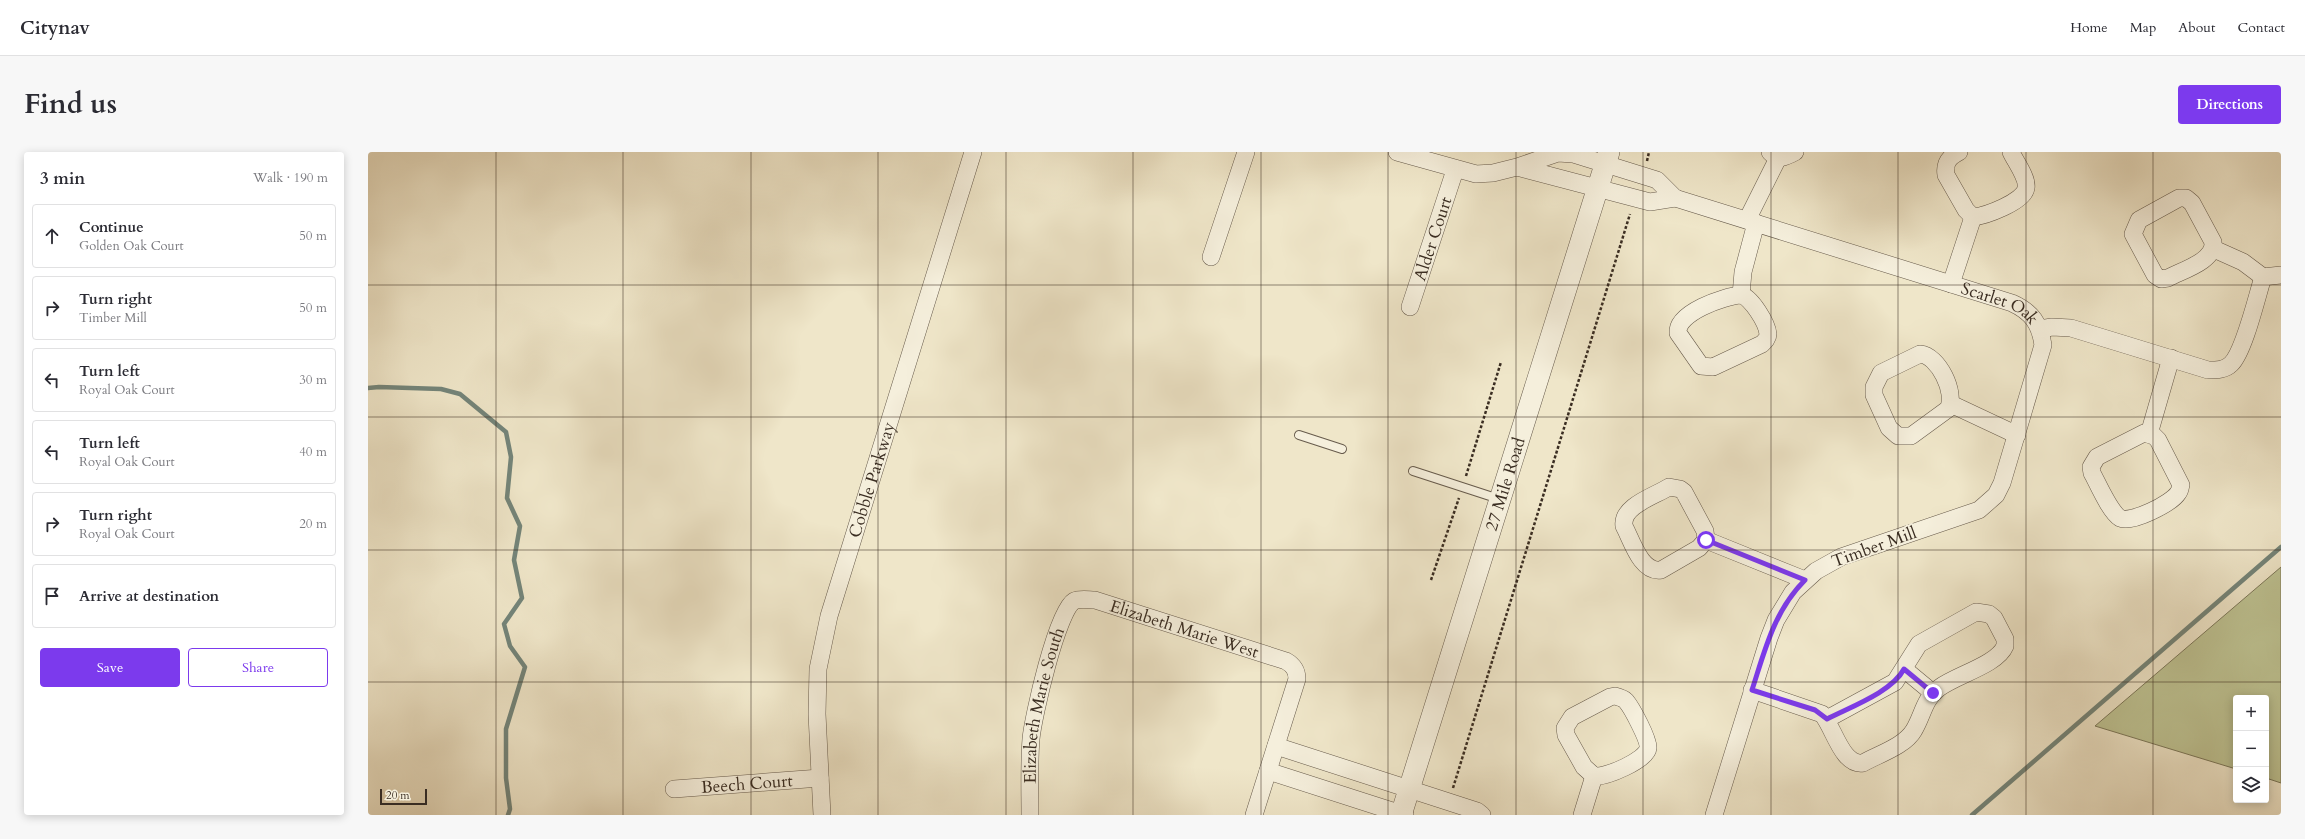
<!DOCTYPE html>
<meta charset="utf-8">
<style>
:root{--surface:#fff;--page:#f7f7f7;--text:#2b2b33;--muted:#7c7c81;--line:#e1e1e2;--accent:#7c3aed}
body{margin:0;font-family:Cardo,serif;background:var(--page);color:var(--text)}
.controls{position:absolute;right:12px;bottom:12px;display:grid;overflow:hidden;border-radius:4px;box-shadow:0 2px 10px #0003}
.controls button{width:36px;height:36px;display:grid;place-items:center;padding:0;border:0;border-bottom:1px solid var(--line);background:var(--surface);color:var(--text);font:20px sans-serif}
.scale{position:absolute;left:12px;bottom:10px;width:47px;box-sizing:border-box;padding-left:4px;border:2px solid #3a2d22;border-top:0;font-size:11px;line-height:14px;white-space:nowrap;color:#3a2d22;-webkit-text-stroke:3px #f5efdc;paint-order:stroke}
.stop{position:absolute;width:12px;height:12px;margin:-9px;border:3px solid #7c3aed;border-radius:50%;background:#fff}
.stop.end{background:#7c3aed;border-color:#fff;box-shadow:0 1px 4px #0008}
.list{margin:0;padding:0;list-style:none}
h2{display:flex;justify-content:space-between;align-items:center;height:52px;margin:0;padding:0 16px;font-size:17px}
h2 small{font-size:13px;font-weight:400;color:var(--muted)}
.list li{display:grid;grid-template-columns:26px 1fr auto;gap:12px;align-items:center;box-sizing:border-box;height:64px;margin:0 8px 8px;padding:0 8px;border:1px solid var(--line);border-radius:4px}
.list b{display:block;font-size:15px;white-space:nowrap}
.list p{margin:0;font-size:13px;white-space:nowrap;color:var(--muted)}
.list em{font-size:13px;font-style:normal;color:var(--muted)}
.actions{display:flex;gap:8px;padding:12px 16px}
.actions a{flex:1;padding:9px 0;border:1px solid var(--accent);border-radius:4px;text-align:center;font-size:14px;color:var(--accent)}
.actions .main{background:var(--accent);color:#fff}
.icon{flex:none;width:22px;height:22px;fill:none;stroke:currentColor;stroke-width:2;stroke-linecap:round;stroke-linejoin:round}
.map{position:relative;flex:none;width:1913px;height:663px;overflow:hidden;border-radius:4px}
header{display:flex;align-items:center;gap:24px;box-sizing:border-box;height:56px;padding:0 20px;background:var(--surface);border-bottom:1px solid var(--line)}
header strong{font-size:19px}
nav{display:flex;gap:22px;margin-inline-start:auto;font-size:14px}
.intro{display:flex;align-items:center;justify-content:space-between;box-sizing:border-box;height:96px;padding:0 24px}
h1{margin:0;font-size:28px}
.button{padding:10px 18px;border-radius:4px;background:var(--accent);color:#fff;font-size:14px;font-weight:700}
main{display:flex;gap:24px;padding:0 24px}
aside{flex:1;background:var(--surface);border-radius:4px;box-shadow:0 2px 10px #0003}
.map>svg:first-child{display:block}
</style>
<header>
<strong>Citynav</strong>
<nav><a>Home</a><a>Map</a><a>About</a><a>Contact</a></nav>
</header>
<div class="intro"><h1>Find us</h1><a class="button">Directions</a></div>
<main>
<aside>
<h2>3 min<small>Walk · 190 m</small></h2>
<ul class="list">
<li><svg class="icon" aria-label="ahead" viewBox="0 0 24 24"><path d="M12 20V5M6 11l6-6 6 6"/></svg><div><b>Continue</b><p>Golden Oak Court</p></div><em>50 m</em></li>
<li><svg class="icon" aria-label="right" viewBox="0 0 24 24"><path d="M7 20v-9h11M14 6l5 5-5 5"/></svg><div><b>Turn right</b><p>Timber Mill</p></div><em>50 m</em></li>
<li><svg class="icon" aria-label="left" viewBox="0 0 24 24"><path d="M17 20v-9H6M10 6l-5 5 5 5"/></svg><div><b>Turn left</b><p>Royal Oak Court</p></div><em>30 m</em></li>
<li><svg class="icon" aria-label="left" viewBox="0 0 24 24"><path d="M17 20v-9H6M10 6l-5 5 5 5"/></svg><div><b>Turn left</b><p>Royal Oak Court</p></div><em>40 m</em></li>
<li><svg class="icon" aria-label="right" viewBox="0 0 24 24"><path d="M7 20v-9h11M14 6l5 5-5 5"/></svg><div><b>Turn right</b><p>Royal Oak Court</p></div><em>20 m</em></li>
<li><svg class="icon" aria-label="arrive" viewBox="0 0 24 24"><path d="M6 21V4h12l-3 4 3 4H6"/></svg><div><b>Arrive at destination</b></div></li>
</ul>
<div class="actions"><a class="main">Save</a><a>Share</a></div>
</aside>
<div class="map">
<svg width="1913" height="663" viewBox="0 0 1913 663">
<rect width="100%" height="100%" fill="#efe6c9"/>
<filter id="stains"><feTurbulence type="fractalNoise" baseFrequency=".005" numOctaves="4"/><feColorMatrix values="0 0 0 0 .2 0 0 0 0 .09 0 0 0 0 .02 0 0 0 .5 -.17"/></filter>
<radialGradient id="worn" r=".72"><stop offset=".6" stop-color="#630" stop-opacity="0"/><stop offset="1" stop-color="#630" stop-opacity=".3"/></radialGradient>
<polygon fill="#bec393" stroke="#7c785a" points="1913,415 1913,631 1898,626 1898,546 1868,546 1868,617 1727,574"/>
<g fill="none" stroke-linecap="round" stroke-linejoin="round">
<g stroke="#74857a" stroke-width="4.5">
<polyline points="0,236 11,235 73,237 92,242 138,280 143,305 139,346 152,374 146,408 154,446 136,472 142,494 157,515 138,577 138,626 142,657 140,663"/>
<polyline points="1604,663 1913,395"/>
</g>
<defs>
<g id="service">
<polyline points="931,283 974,297"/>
<polyline points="1045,319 1131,347"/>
</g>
<g id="minor">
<polyline points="1029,0 1108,22 1125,21 1149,15 1190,1 1205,2 1289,28 1307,46 1282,50 1149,15"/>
<path d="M1402,0C1410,9 1418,5 1427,0"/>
<path d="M1591,0C1581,5 1576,11 1578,23L1598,58L1605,65C1617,64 1656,50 1658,36C1660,26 1647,9 1643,0"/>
<path id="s1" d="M1307,46L1644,151C1664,160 1672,172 1675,193L1634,331L1628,343L1611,358L1473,405L1448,419L1425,440L1408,468L1401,486L1346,663"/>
<path d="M1811,46H1818L1824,51L1845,90C1847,109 1815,118 1800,126L1793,127L1787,123L1765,82L1771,68Z"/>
<polyline points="1379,68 1410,6"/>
<polyline points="1846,97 1875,110 1895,125"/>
<polyline points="843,105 878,0"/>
<polyline points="1895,125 1913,123"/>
<polyline points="1583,132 1605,65"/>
<path d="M1373,143C1383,145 1399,171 1400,182C1400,186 1397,189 1394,192L1345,215L1333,214L1310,181C1308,161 1356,144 1373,143Z"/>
<polyline points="1373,143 1375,120 1388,71"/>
<path id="s2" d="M1042,155L1087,18"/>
<path d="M1672,177L1684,175L1703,176L1840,218C1849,218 1857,218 1863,212C1876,200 1889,144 1895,125"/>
<path d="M1552,202C1570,203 1589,241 1580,257L1543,284H1530L1521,276L1506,243V235L1513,221Z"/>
<polyline points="1583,252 1649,283"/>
<path d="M1776,281L1786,284L1790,288L1813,333C1812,336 1812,339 1810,341C1804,351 1763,372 1752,366C1742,360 1730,332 1724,321L1723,315L1729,305Z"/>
<polyline points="1781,282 1803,206"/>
<path d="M1301,335L1312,337L1316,340L1337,379L1338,388L1331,396L1293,418C1273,421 1264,389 1256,374C1253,354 1287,344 1301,335Z"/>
<polyline points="1338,388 1437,428"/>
<polyline points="1536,517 1565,541"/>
<path d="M1384,538L1454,562C1466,576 1474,614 1495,611C1511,602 1537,594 1546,578C1555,563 1556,547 1571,536C1588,523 1629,513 1637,494V487L1626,466L1621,462L1608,460L1551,492L1527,530L1459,567"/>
<path d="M1247,544C1251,545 1255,546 1258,549C1264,556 1281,588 1280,596C1279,608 1237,626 1226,624L1216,615L1198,583L1197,576L1204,565L1242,545Z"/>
<polyline points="908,594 1109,659 1114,663"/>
<polyline points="900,619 1037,663"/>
<path id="s3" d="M306,637L452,626"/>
<path id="s4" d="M454,663L449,562L450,517L461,464L605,0"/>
<path id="s5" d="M662,663C662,638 661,612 663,587C665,565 689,459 706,449C712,446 721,448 727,448L918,509C925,513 929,518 929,527L886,663"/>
<polyline points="1214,663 1226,624"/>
</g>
<g id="tertiary">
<path id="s6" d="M1033,663L1241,0"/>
</g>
</defs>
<use href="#service" stroke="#675b4c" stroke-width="10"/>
<use href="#minor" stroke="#675b4c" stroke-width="18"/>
<use href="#tertiary" stroke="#675b4c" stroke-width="22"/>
<g stroke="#3a2d22" stroke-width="2.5" stroke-dasharray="3 2" stroke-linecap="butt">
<polyline points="1279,9 1281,0"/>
<polyline points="1098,324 1133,210"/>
<polyline points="1063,428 1091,346"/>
<polyline points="1085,636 1262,62"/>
</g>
<use href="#service" stroke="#f5efdc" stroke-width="8"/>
<use href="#minor" stroke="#f5efdc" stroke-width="17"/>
<use href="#tertiary" stroke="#f5efdc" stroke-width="21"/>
</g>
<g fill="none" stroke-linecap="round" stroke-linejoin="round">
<path stroke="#7c3aed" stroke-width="5" d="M1338,388L1437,428C1406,459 1397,498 1384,538L1447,558L1459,567C1482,555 1524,540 1536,517L1565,541"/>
</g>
<path fill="none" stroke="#3a2d22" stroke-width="1" stroke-opacity="0.55" d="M128,0V663M255,0V663M383,0V663M510,0V663M638,0V663M765,0V663M893,0V663M1020,0V663M1148,0V663M1275,0V663M1403,0V663M1530,0V663M1658,0V663M1785,0V663M0,133H1913M0,265H1913M0,398H1913M0,530H1913"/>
<g text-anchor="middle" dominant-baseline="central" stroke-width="3.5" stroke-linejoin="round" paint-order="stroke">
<g font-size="17" fill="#3a2d22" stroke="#f5efdc">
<text stroke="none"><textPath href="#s2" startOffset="72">Alder Court</textPath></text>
<text stroke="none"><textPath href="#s1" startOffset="342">Scarlet Oak</textPath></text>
<text stroke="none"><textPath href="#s4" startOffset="343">Cobble Parkway</textPath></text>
<text stroke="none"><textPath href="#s6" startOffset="347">27 Mile Road</textPath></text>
<text transform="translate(1506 395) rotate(-20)">Timber Mill</text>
<text stroke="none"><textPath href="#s5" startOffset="337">Elizabeth Marie West</textPath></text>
<text stroke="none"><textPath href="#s5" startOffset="111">Elizabeth Marie South</textPath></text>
<text stroke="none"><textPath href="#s3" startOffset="73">Beech Court</textPath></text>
</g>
</g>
<rect width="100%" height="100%" filter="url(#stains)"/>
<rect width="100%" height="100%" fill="url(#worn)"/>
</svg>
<div class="controls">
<button>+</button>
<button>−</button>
<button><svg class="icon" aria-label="layers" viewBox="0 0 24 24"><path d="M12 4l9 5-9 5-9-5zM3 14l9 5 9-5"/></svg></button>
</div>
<div class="scale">20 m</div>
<div class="stop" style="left:1338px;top:388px"></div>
<div class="stop end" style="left:1565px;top:541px"></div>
</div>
</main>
